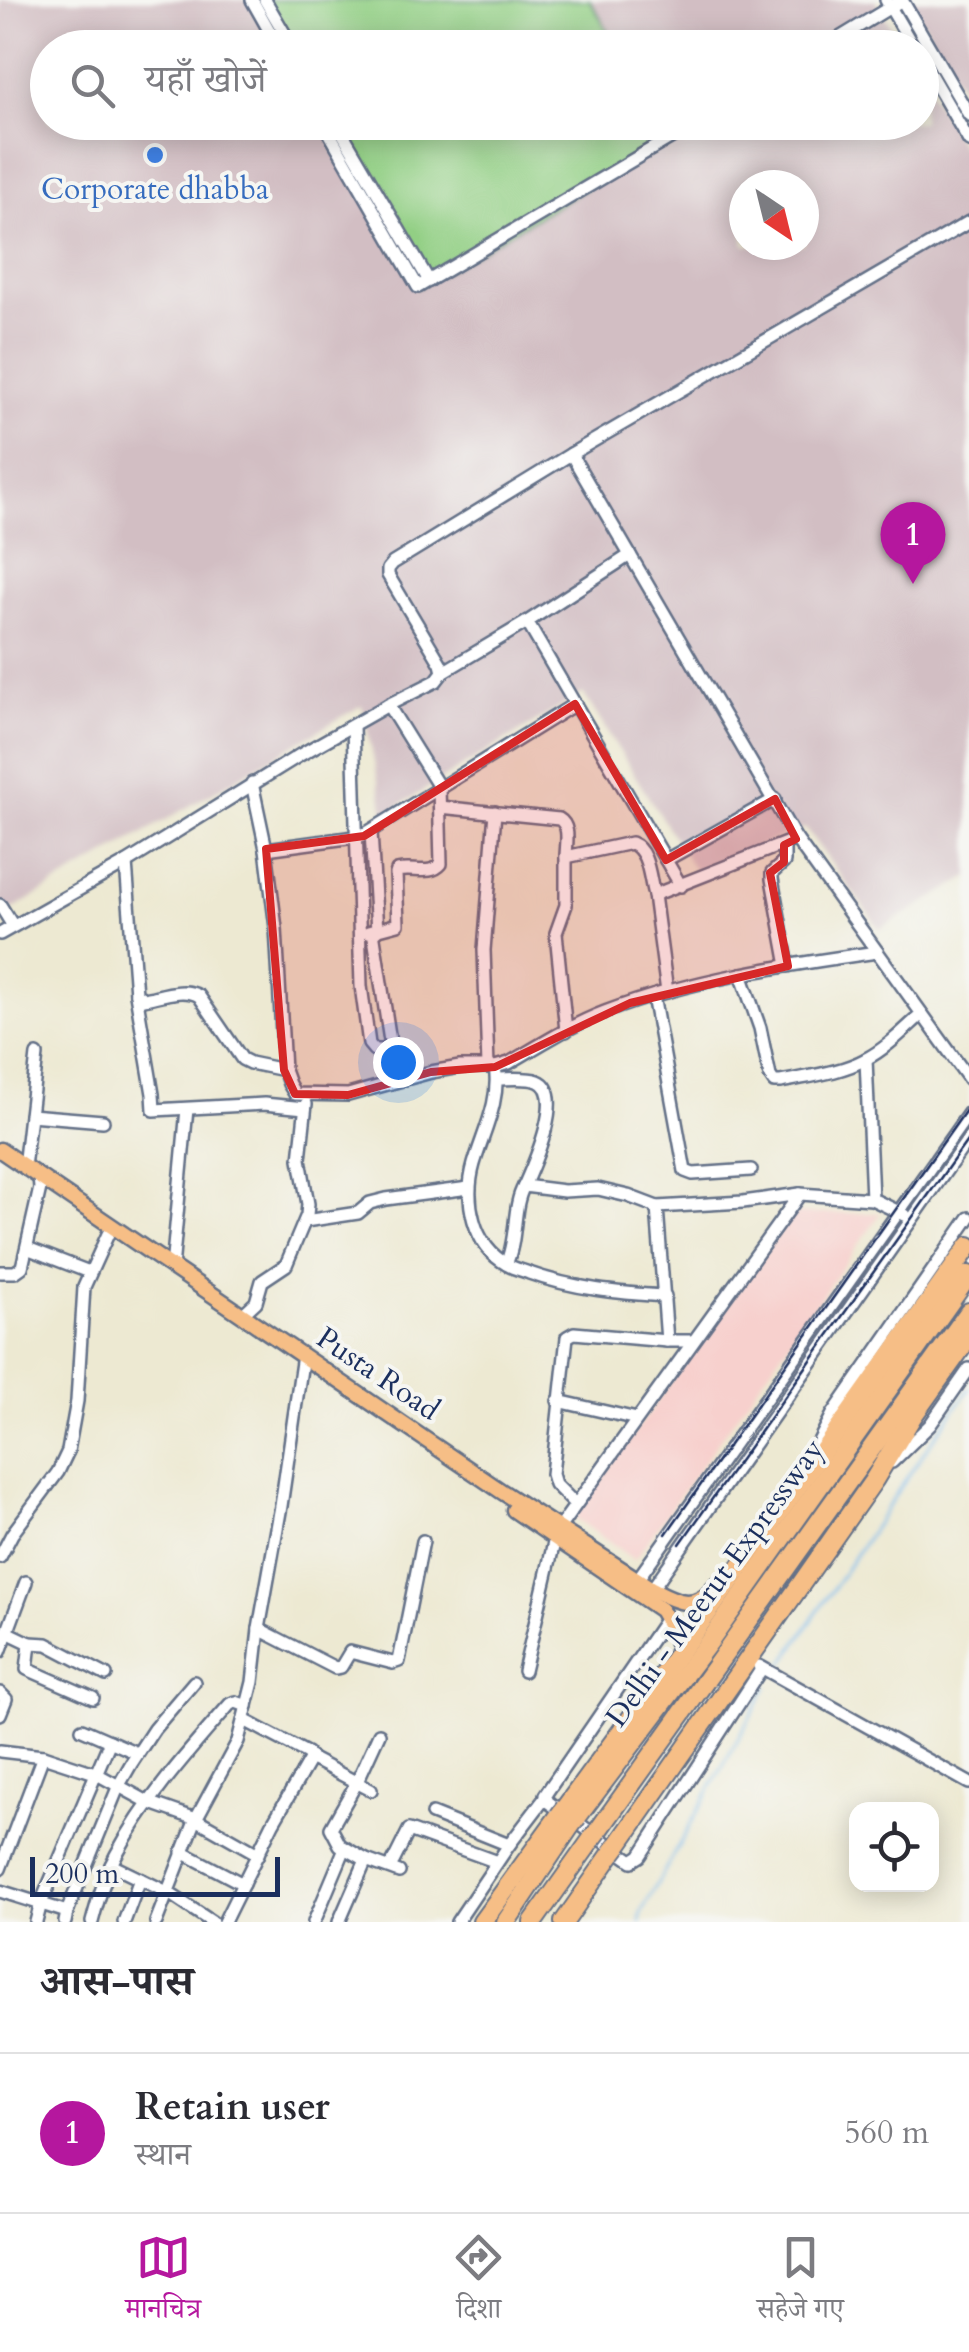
<!DOCTYPE html>
<html lang="hi">
<meta charset="utf-8">
<style>
:root{--surface:#fff;--page:#f2f2f3;--text:#2b2b33;--muted:#7c7c81;--line:#e1e1e2;--accent:#b5179e}
body{margin:0;font-family:Cardo,"Noto Serif Devanagari",serif;background:var(--page);color:var(--text)}
.controls{position:absolute;right:30px;bottom:30px;display:grid;overflow:hidden;border-radius:20px;box-shadow:0 5px 25px #0003}
.controls button{width:90px;height:90px;display:grid;place-items:center;padding:0;border:0;border-bottom:2px solid var(--line);background:var(--surface);color:var(--text);font:50px sans-serif}
.compass{position:absolute;left:729px;top:170px;width:90px;height:90px;border-radius:50%;background:var(--surface);box-shadow:0 5px 25px #0003;rotate:145deg}
.scale{position:absolute;left:30px;bottom:25px;width:250px;box-sizing:border-box;padding-left:10px;border:5px solid #1b2f5e;border-top:0;font-size:28px;line-height:35px;white-space:nowrap;color:#1b2f5e;-webkit-text-stroke:8px #f6f6f2;paint-order:stroke}
.you{position:absolute;left:398px;top:1062px;width:35px;height:35px;margin:-25px;border:8px solid #fff;border-radius:50%;background:#1a73e8;box-shadow:0 0 0 15px #1a73e833}
.badge{display:grid;place-items:center;width:65px;height:65px;border-radius:50%;background:var(--accent);color:#fff;font-size:32px;font-weight:700}
.pin{position:absolute;translate:-50% -82px;filter:drop-shadow(0 2px 5px #0008)}
.pin::after{content:'';position:absolute;top:52px;width:35px;height:30px;background:inherit;clip-path:polygon(0 0,100% 0,50% 100%)}
.list{margin:0;padding:0;list-style:none}
h2{display:flex;justify-content:space-between;align-items:center;height:130px;margin:0;padding:0 40px;font-size:42px}
h2 small{font-size:32px;font-weight:400;color:var(--muted)}
.list li{display:grid;grid-template-columns:65px 1fr auto;gap:30px;align-items:center;box-sizing:border-box;height:160px;padding:0 40px;border-top:2px solid var(--line)}
.list b{display:block;font-size:38px;white-space:nowrap}
.list p{margin:0;font-size:32px;white-space:nowrap;color:var(--muted)}
.list em{font-size:32px;font-style:normal;color:var(--muted)}
.icon{flex:none;width:55px;height:55px;fill:none;stroke:currentColor;stroke-width:2;stroke-linecap:round;stroke-linejoin:round}
.map{position:relative;flex:none;width:969px;height:1922px;overflow:hidden}
.search{position:absolute;background:var(--surface);box-shadow:0 5px 25px #0003;left:30px;right:30px;top:30px;height:110px;display:flex;align-items:center;gap:25px;box-sizing:border-box;padding:0 35px;border-radius:55px;color:var(--muted);font-size:38px}
.sheet{height:290px;background:var(--surface)}
nav{display:flex;justify-content:space-around;align-items:center;box-sizing:border-box;height:140px;border-top:2px solid var(--line);background:var(--surface);font-size:28px;color:var(--muted)}
nav a{display:grid;justify-items:center;gap:5px}
nav .on{color:var(--accent)}
.map>svg:first-child{display:block}
</style>
<div class="map">
<svg width="969" height="1922" viewBox="0 0 969 1922">
<rect width="100%" height="100%" fill="#f6f6f2"/>
<filter id="ink" filterUnits="userSpaceOnUse"><feTurbulence type="fractalNoise" baseFrequency=".01" numOctaves="2"/><feDisplacementMap in="SourceGraphic" scale="20" xChannelSelector="R" yChannelSelector="G"/><feConvolveMatrix kernelMatrix="1 2 1 2 8 2 1 2 1" color-interpolation-filters="sRGB"/></filter>
<filter id="wash" filterUnits="userSpaceOnUse"><feTurbulence type="fractalNoise" baseFrequency=".0048" numOctaves="4" result="noise"/><feDisplacementMap in="SourceGraphic" scale="40" xChannelSelector="R" yChannelSelector="G"/><feGaussianBlur stdDeviation="2.25" result="paint"/><feColorMatrix in="noise" values="0 0 0 0 0 0 0 0 0 0 0 0 0 0 0 0 0 1.4 0 .05"/><feComposite in="paint" operator="in"/></filter>
<g filter="url(#wash)">
<rect width="100%" height="100%" fill="#ede9d2"/>
<polygon fill="#f7d0cd" points="881,1213 634,1560 574,1517 792,1214"/>
<g fill="#d2bec3" fill-rule="evenodd">
<path d="M0,0H875L903,47L48,48V122H922V79L969,159V877L880,929L805,828L695,871L583,693L385,814L362,705L0,917ZM744,185H804V245H744Z"/>
<polygon points="910,0 969,0 969,101"/>
</g>
<g fill="#92cf84" stroke="#567f71" stroke-width="2.5">
<polygon points="261,0 590,0 617,47 287,47"/>
<polygon points="660,122 669,139 418,287 328,123"/>
</g>
<g fill="none" stroke-linecap="round" stroke-linejoin="round">
<g stroke="#78baed" stroke-width="2.5">
<polyline points="782,1665 920,1458 969,1389"/>
<polyline points="640,1922 641,1913 767,1687"/>
</g>
</g>
</g>
<g filter="url(#ink)">
<g fill="none" stroke-linecap="round" stroke-linejoin="round">
<defs>
<g id="minor">
<polyline points="252,0 279,48"/>
<polyline points="265,0 293,48"/>
<polyline points="886,0 914,48"/>
<polyline points="823,48 902,0 969,115"/>
<polyline points="922,60 969,141"/>
<polyline points="323,122 418,287 697,122"/>
<polyline points="336,122 429,281"/>
<polyline points="571,454 796,839 969,1079"/>
<polyline points="527,622 681,886"/>
<polyline points="443,672 527,622 630,555"/>
<polyline points="353,726 361,986 369,1044 374,1050 385,1050 389,1046 390,1041 373,931"/>
<path d="M252,783L266,849L276,928L284,1070L289,1084L295,1094L348,1095L431,1072L460,1067H495L509,1063C540,1045 571,1025 605,1012C691,979 786,965 877,952"/>
<path d="M440,807L559,819C571,826 566,844 566,857L631,843C649,850 649,878 654,895L796,839"/>
<polyline points="371,832 377,931"/>
<polyline points="784,845 784,862 772,873 772,879 788,966"/>
<polyline points="266,849 362,836 575,704"/>
<polyline points="566,857 566,905 556,933 566,1031"/>
<polyline points="666,860 775,799"/>
<path d="M126,863L136,994L144,999C161,996 183,987 199,996L242,1059L250,1063L284,1070"/>
<polyline points="654,895 667,992"/>
<polyline points="0,905 13,926"/>
<path d="M368,932L398,924L396,874L397,871C412,867 431,876 441,864L439,787L388,705"/>
<polyline points="0,934 126,863 300,755 388,705 436,681 443,672 441,664 388,575 388,569 393,563 571,454 969,222"/>
<path d="M741,974L760,1028L770,1076L774,1082H781C809,1076 840,1073 866,1059C887,1048 904,1030 922,1014"/>
<polyline points="136,994 153,1094 154,1110 264,1104 305,1108"/>
<polyline points="653,996 685,1171 693,1174 751,1170"/>
<polyline points="866,1059 872,1199"/>
<polyline points="488,1067 484,950 495,812"/>
<path d="M495,1067C501,1100 483,1133 474,1164C464,1199 472,1246 508,1265C514,1269 522,1270 529,1273C574,1289 618,1293 665,1296"/>
<path d="M497,1079C509,1079 527,1077 538,1081C567,1092 532,1168 524,1186"/>
<polyline points="30,1115 103,1121"/>
<polyline points="24,1167 37,1055"/>
<polyline points="305,1221 358,1213 370,1203 386,1199 469,1188"/>
<polyline points="27,1248 89,1272"/>
<path d="M506,1264C518,1238 512,1207 524,1186L564,1191L598,1189L628,1196L657,1207"/>
<polyline points="172,1268 187,1109"/>
<polyline points="0,1272 15,1272 22,1267 40,1188 39,1177"/>
<polyline points="242,1315 256,1302 262,1281 286,1265 307,1215 308,1204 300,1159 306,1104"/>
<polyline points="667,1341 657,1207 743,1202 800,1194 872,1199 905,1215"/>
<polyline points="558,1401 637,1419"/>
<polyline points="812,1455 833,1414 969,1218"/>
<polyline points="892,1462 930,1425 969,1369"/>
<polyline points="575,1504 555,1484 552,1474 567,1337 574,1333 667,1341 693,1341"/>
<polyline points="559,1528 800,1194"/>
<polyline points="0,1557 12,1534 58,1472 68,1451 77,1401 84,1287 108,1234"/>
<polyline points="637,1580 969,1113"/>
<polyline points="652,1589 969,1138"/>
<polyline points="667,1617 545,1795 548,1802 632,1861 640,1856 762,1668"/>
<polyline points="259,1629 335,1668 341,1667 350,1652 393,1663 399,1661 423,1541"/>
<polyline points="7,1632 30,1643 27,1669 93,1698"/>
<polyline points="30,1643 47,1644 106,1675"/>
<polyline points="0,1652 26,1582"/>
<polyline points="759,1666 969,1783"/>
<polyline points="524,1671 555,1538"/>
<polyline points="0,1693 6,1699 0,1714"/>
<polyline points="244,1720 307,1753 312,1759"/>
<polyline points="82,1729 137,1753"/>
<polyline points="0,1751 43,1756 95,1773 148,1802 196,1819 258,1854"/>
<polyline points="432,1814 509,1845"/>
<polyline points="182,1852 243,1884"/>
<polyline points="366,1860 340,1845 331,1828 357,1782 379,1734"/>
<polyline points="111,1865 167,1892 212,1922"/>
<polyline points="390,1868 409,1830 497,1862"/>
<polyline points="0,1869 43,1756"/>
<polyline points="0,1891 67,1912"/>
<polyline points="36,1922 41,1903 110,1741"/>
<polyline points="65,1922 67,1912 119,1785 131,1764 154,1729 194,1682"/>
<path d="M92,1922C98,1899 105,1876 116,1855C146,1799 188,1752 230,1704L236,1702L247,1706"/>
<polyline points="124,1922 140,1879"/>
<polyline points="156,1922 196,1819 238,1741 253,1682 259,1629 281,1506 303,1355"/>
<polyline points="224,1922 273,1823 310,1759 314,1760 371,1790"/>
<polyline points="314,1922 345,1848"/>
<polyline points="339,1922 366,1860 399,1872"/>
<polyline points="457,1922 509,1845 545,1798"/>
</g>
<g id="major">
<path d="M0,1150L501,1491L652,1589C674,1600 692,1611 711,1590C718,1583 721,1581 732,1578"/>
<polyline points="514,1510 661,1610 675,1634 679,1652"/>
</g>
<g id="highway">
<polyline points="565,1808 697,1628 969,1246"/>
<polyline points="577,1817 712,1638 969,1275"/>
<polyline points="598,1831 969,1312"/>
<polyline points="618,1845 874,1480 912,1417 969,1337"/>
<polyline points="482,1922 559,1816"/>
<polyline points="506,1922 571,1825"/>
<polyline points="533,1922 592,1839"/>
<polyline points="564,1922 612,1853"/>
</g>
</defs>
<use href="#minor" stroke="#647087" stroke-width="16"/>
<use href="#major" stroke="#647087" stroke-width="19"/>
<use href="#highway" stroke="#647087" stroke-width="22"/>
<use href="#minor" stroke="#fff" stroke-width="11"/>
<use href="#major" stroke="#f6be86" stroke-width="14"/>
<use href="#highway" stroke="#f6be86" stroke-width="18"/>
<g stroke="#1b2f5e" stroke-width="2.5">
<polyline points="666,1534 969,1106"/>
<polyline points="680,1544 969,1138"/>
</g>
<defs>
<g id="highway-bridge">
<polyline points="559,1816 565,1808"/>
<polyline points="571,1825 577,1817"/>
<polyline points="592,1839 598,1831"/>
<polyline points="612,1853 618,1845"/>
</g>
</defs>
<use href="#highway-bridge" stroke="#647087" stroke-width="22" stroke-linecap="butt"/>
<use href="#highway-bridge" stroke="#f6be86" stroke-width="18"/>
</g>
</g>
<path fill="#d62828" fill-opacity="0.2" stroke="#d62828" stroke-width="8" stroke-linejoin="round" d="M575,704L666,860L775,799L796,839L784,845V862L770,873L788,966L630,1003L495,1067L431,1072L348,1095L295,1094L284,1070L266,849L364,836Z"/>
<circle fill="#3f7fe0" stroke="#f6f6f2" stroke-width="4" cx="155" cy="155" r="10"/>
<g text-anchor="middle" dominant-baseline="central" stroke-width="8" stroke-linejoin="round" paint-order="stroke">
<g font-size="30" fill="#366cbe" stroke="#f6f6f2">
<text x="155" y="189">Corporate dhabba</text>
</g>
<g font-size="30" fill="#1b2f5e" stroke="#f6f6f2">
<text transform="translate(378 1374) rotate(34)">Pusta Road</text>
<text transform="translate(715 1583) rotate(-54)">Delhi - Meerut Expressway</text>
</g>
</g>
</svg>
<div class="controls">
<button><svg class="icon" aria-label="locate" viewBox="0 0 24 24"><circle cx="12" cy="12" r="6"/><path d="M12 2v4M12 18v4M2 12h4M18 12h4"/></svg></button>
</div>
<svg class="compass" viewBox="-18 -18 36 36"><path d="M0-13l5 13h-10z" fill="#e53935"/><path d="M0 13l5-13h-10z" fill="#7c7c81"/></svg>
<div class="scale">200 m</div>
<div class="you"></div>
<div class="pin badge" style="left:913px;top:584px">1</div>
<div class="search"><svg class="icon" aria-label="search" viewBox="0 0 24 24"><circle cx="10" cy="10" r="6"/><path d="M15 15l6 6"/></svg>यहाँ खोजें</div>
</div>
<section class="sheet">
<h2>आस-पास<small></small></h2>
<ul class="list">
<li><span class="badge">1</span><div><b>Retain user</b><p>स्थान</p></div><em>560 m</em></li>
</ul>
</section>
<nav>
<a class="on"><svg class="icon" aria-label="map" viewBox="0 0 24 24"><path d="M3 6l6-2 6 2 6-2v14l-6 2-6-2-6 2zM9 4v14M15 6v14"/></svg>मानचित्र</a>
<a><svg class="icon" aria-label="directions" viewBox="0 0 24 24"><path d="M12 3l9 9-9 9-9-9zM9 14v-3h6M13 9l2 2-2 2"/></svg>दिशा</a>
<a><svg class="icon" aria-label="saved" viewBox="0 0 24 24"><path d="M7 4h10v16l-5-4-5 4z"/></svg>सहेजे गए</a>
</nav>
